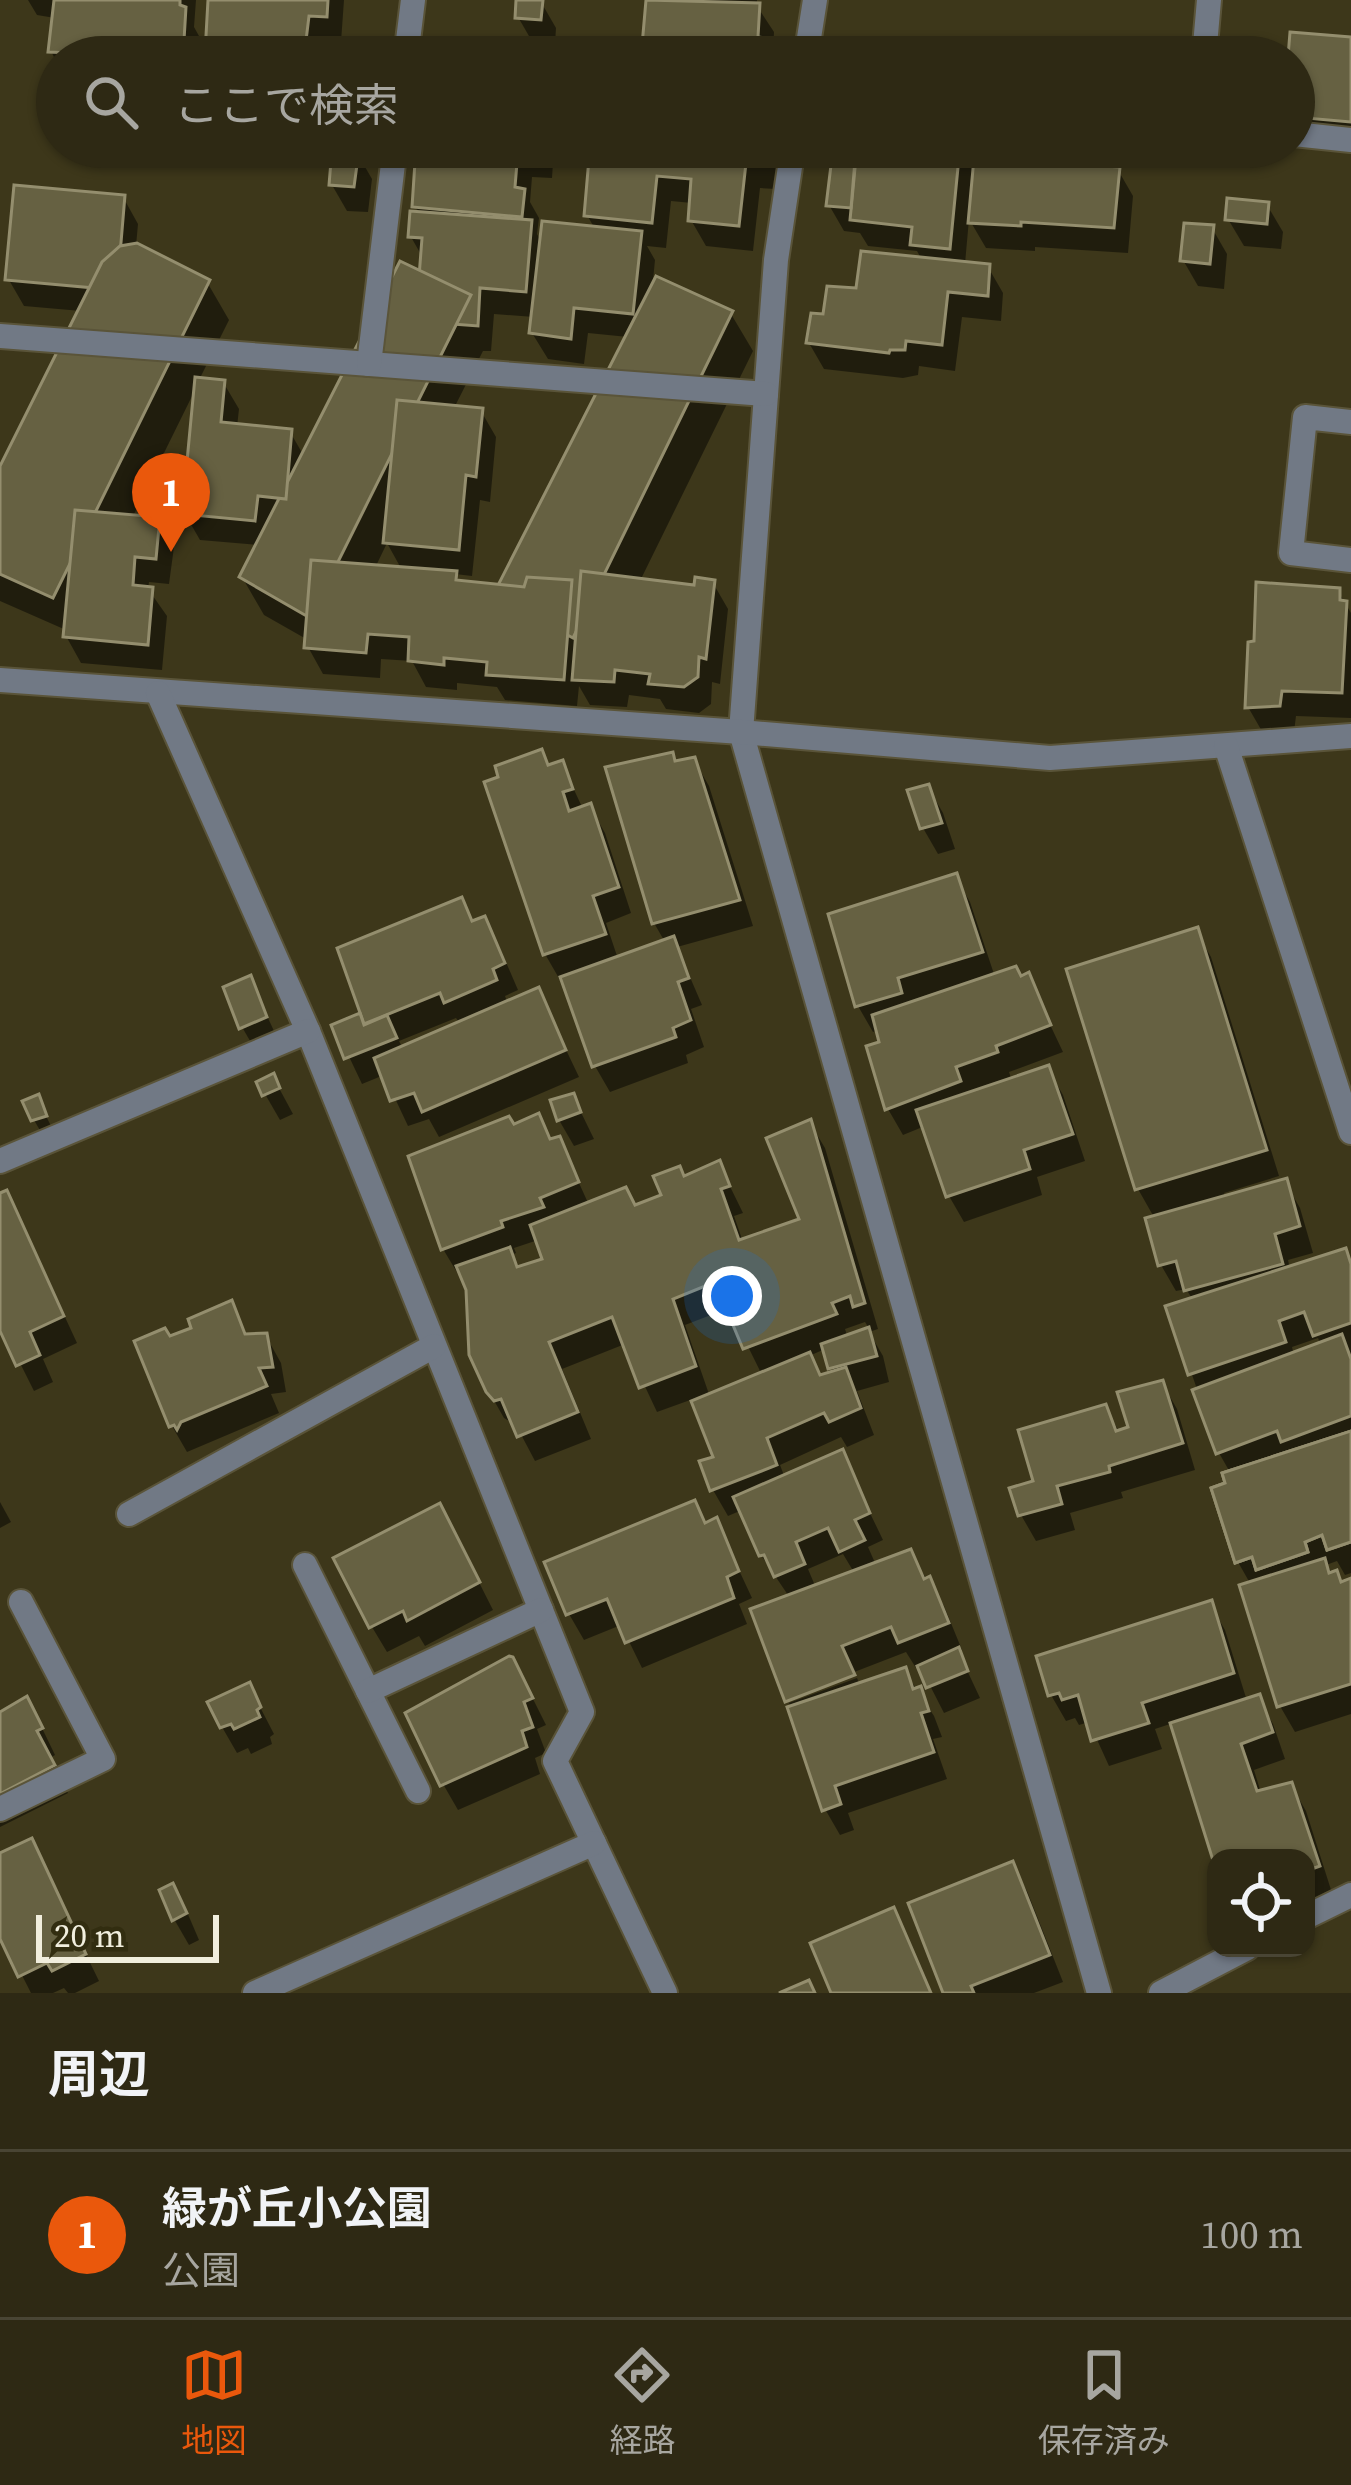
<!DOCTYPE html>
<html lang="ja">
<meta charset="utf-8">
<style>
:root{--surface:#2e2914;--page:#36311d;--text:#f1f3f6;--muted:#a7a6a0;--line:#494534;--accent:#ea580c}
body{margin:0;font-family:"Source Serif 4","Noto Sans JP",serif;background:var(--page);color:var(--text)}
.controls{position:absolute;right:36px;bottom:36px;display:grid;overflow:hidden;border-radius:24px;box-shadow:0 3px 9px #0004}
.controls button{width:108px;height:108px;display:grid;place-items:center;padding:0;border:0;border-bottom:3px solid var(--line);background:var(--surface);color:var(--text);font:60px sans-serif}
.scale{position:absolute;left:36px;bottom:30px;width:183px;box-sizing:border-box;padding-left:12px;border:6px solid #f1eedd;border-top:0;font-size:33px;line-height:42px;white-space:nowrap;color:#f1eedd;-webkit-text-stroke:9px #322d10;paint-order:stroke}
.you{position:absolute;left:732px;top:1296px;width:42px;height:42px;margin:-30px;border:9px solid #fff;border-radius:50%;background:#1a73e8;box-shadow:0 0 0 18px #1a73e833}
.badge{display:grid;place-items:center;width:78px;height:78px;border-radius:50%;background:var(--accent);color:#fff;font-size:39px;font-weight:700}
.pin{position:absolute;translate:-50% -99px;filter:drop-shadow(0 3px 6px #0008)}
.pin::after{content:'';position:absolute;top:63px;width:42px;height:36px;background:inherit;clip-path:polygon(0 0,100% 0,50% 100%)}
.list{margin:0;padding:0;list-style:none}
h2{display:flex;justify-content:space-between;align-items:center;height:156px;margin:0;padding:0 48px;font-size:51px}
h2 small{font-size:39px;font-weight:400;color:var(--muted)}
.list li{display:grid;grid-template-columns:78px 1fr auto;gap:36px;align-items:center;box-sizing:border-box;height:168px;padding:0 48px;border-top:3px solid var(--line)}
.list b{display:block;font-size:45px;white-space:nowrap}
.list p{margin:0;font-size:39px;white-space:nowrap;color:var(--muted)}
.list em{font-size:39px;font-style:normal;color:var(--muted)}
.icon{flex:none;width:66px;height:66px;fill:none;stroke:currentColor;stroke-width:2;stroke-linecap:round;stroke-linejoin:round}
.map{position:relative;flex:none;width:1351px;height:1993px;overflow:hidden}
.search{position:absolute;background:var(--surface);box-shadow:0 3px 9px #0004;left:36px;right:36px;top:36px;height:132px;display:flex;align-items:center;gap:30px;box-sizing:border-box;padding:0 42px;border-radius:66px;color:var(--muted);font-size:45px}
.sheet{height:324px;background:var(--surface)}
nav{display:flex;justify-content:space-around;align-items:center;box-sizing:border-box;height:168px;border-top:3px solid var(--line);background:var(--surface);font-size:33px;color:var(--muted)}
nav a{display:grid;justify-items:center;gap:6px}
nav .on{color:var(--accent)}
.map>svg:first-child{display:block}
</style>
<div class="map">
<svg width="1351" height="1993" viewBox="0 0 1351 1993">
<rect width="100%" height="100%" fill="#3d371a"/>
<g fill="#0007" fill-rule="evenodd">
<polygon points="28,0 196,0 194,27 199,36 198,57 57,57 57,63 51,51 55,18 37,15"/>
<polygon points="211,0 344,0 341,42 322,41 321,57 211,57"/>
<polygon points="649,0 757,0 757,6 774,32 773,57 644,57"/>
<polygon points="541,2 556,28 555,45 533,43 518,17"/>
<polygon points="1351,40 1351,146 1294,129 1291,57"/>
<path d="M419,147H554L552,178L532,177L530,202L539,218L537,234L542,243L595,229L587,215L593,147L780,150L776,189L760,188L753,251L706,246L691,220L692,203L671,201L666,248L647,246L655,260L652,291L731,314L753,351L640,581L697,588L713,583L728,609L720,684L712,682L711,704L699,713L666,709L660,699L629,695L627,707L590,705L579,686L577,706L505,700L497,687L457,683V690L426,687L412,661L381,659L380,678L323,674L308,647V640L264,615L242,577L258,545L200,540L185,514L197,386L132,518L159,520L174,547L169,584L149,582L148,589L167,616L162,670L81,663L66,636V630L0,601V473L81,311L24,306L9,280L123,197L138,224L136,246L207,282L229,320L199,380L223,382L239,409L237,427L290,432L304,456L422,275L423,258L411,237L420,214L415,206ZM494,314L534,317L532,333L548,359L584,364L588,333L628,337L500,588L461,584L455,574L472,576L480,500L490,502L496,437L481,411L454,408L483,351H491ZM387,543L402,570L375,568Z"/>
<polygon points="860,147 962,147 976,171 1105,159 1111,169 1118,170 1133,196 1128,253 1035,247 1035,251 986,248 969,219 965,264 988,267 1003,293 1001,321 962,317 955,371 919,366 918,375 903,378 824,369 809,343 825,317 859,292 922,260 917,251 868,246 860,233 844,231 829,205 834,160 858,164"/>
<polygon points="357,153 372,179 368,212 347,211 332,185"/>
<polygon points="1267,205 1283,232 1281,249 1244,246 1228,219"/>
<polygon points="1212,228 1227,254 1224,289 1198,286 1183,260"/>
<polygon points="1338,591 1351,613 1351,718 1296,716 1294,732 1263,733 1248,707"/>
<polygon points="541,753 550,768 562,764 583,809 590,807 605,833 631,913 606,923 618,959 665,942 654,923 694,760 709,786 753,926 677,947 702,1005 691,1009 704,1047 686,1055 688,1063 610,1092 595,1066 564,979 560,980 545,954"/>
<polygon points="928,787 943,813 955,849 938,854 923,828"/>
<polygon points="955,876 970,902 995,977 1027,976 1063,1052 1009,1072 1012,1081 1048,1069 1063,1095 1085,1161 1037,1177 1042,1195 964,1222 949,1196 925,1126 903,1135 888,1109 883,1044 879,1030 873,1032 858,1006"/>
<path d="M461,900L474,924L484,920L499,946L518,990L505,996L508,1004L538,991L579,1077L439,1137L429,1119L408,1126L384,1075L362,1084L335,1027L364,1015ZM456,1018L460,1024L403,1049L399,1041Z"/>
<path d="M1196,931L1211,957L1279,1176L1224,1193L1226,1198L1285,1182L1300,1208L1313,1253L1288,1260L1290,1269L1344,1252L1351,1264V1573L1345,1575L1337,1561L1326,1565L1342,1584L1351,1581V1714L1295,1732L1280,1706L1243,1587L1251,1585L1238,1562L1231,1474L1219,1453L1169,1308L1193,1300L1186,1289L1176,1291L1161,1265L1149,1220L1155,1219L1138,1189ZM1318,1338L1321,1345L1294,1355L1292,1347Z"/>
<polygon points="250,979 280,1044 257,1053 242,1027"/>
<polygon points="273,1077 293,1114 280,1120 265,1094"/>
<polygon points="573,1096 594,1139 574,1146 559,1120"/>
<polygon points="37,1098 59,1142 49,1146 34,1120"/>
<path d="M538,1117L552,1142L559,1139L589,1205L635,1208L665,1197L684,1179L719,1164L743,1213L734,1216L743,1242L803,1220L810,1123L825,1148L878,1329L869,1332L883,1356L889,1382L857,1391L874,1435L847,1447L841,1437L780,1465L785,1478L841,1453L883,1540L868,1547L876,1565L910,1553L944,1606L962,1650L958,1651L980,1698L944,1713L920,1666L916,1668L906,1652L787,1698L790,1598L761,1555L742,1510L728,1516L713,1490L717,1458L693,1399L657,1412L625,1344L562,1369L591,1439L535,1461L516,1425L504,1418L488,1390L469,1289L462,1273L458,1274L443,1249L513,1127ZM538,1240L546,1261L520,1270L511,1255L516,1253L514,1248ZM729,1308L762,1375L710,1397L685,1325ZM865,1322L870,1330L848,1338L845,1329ZM825,1349L834,1374L822,1378L809,1356ZM843,1554L855,1574L816,1588L808,1569Z"/>
<polygon points="0,1196 20,1220 77,1343 43,1359 53,1382 34,1391 0,1323"/>
<polygon points="230,1304 248,1337 266,1336 281,1363 286,1392 271,1394 279,1413 187,1452 172,1426 169,1340 195,1329"/>
<polygon points="1162,1383 1177,1409 1195,1470 1121,1492 1123,1498 1070,1513 1075,1530 1036,1541 1021,1515 1037,1483 1105,1407 1120,1433 1132,1428"/>
<polygon points="0,1502 11,1522 0,1528"/>
<polygon points="716,1521 752,1598 739,1604 747,1624 642,1668 621,1625 584,1640 569,1614"/>
<polygon points="454,1533 493,1610 425,1646 419,1636 387,1652 372,1627"/>
<polygon points="1210,1604 1225,1630 1247,1701 1258,1698 1273,1724 1285,1759 1254,1770 1261,1793 1291,1785 1306,1811 1332,1893 1306,1901 1306,1858 1216,1859 1173,1723 1155,1729 1162,1749 1109,1766 1089,1722 1079,1725 1075,1718 1066,1721 1051,1695"/>
<polygon points="904,1670 934,1716 942,1737 933,1739 947,1779 848,1813 854,1830 840,1835 825,1809 789,1703 857,1678 860,1685"/>
<polygon points="249,1686 274,1734 270,1737 272,1744 251,1754 248,1748 237,1753 222,1727"/>
<polygon points="527,1687 546,1725 537,1729 546,1753 535,1758 540,1774 458,1810 443,1784"/>
<polygon points="0,1715 41,1726 55,1755 50,1758 68,1793 0,1827"/>
<polygon points="31,1842 99,1981 75,1993 68,1993 64,1988 53,1993 31,1993 0,1932 0,1856"/>
<polygon points="1012,1865 1027,1891 1063,1982 1034,1993 946,1993"/>
<polygon points="187,1912 199,1940 189,1945 174,1919"/>
</g>
<g fill="#666142" stroke="#948e6e" stroke-width="3">
<polygon points="54,0 180,0 180,5 186,7 183,57 48,52"/>
<polygon points="208,0 328,0 327,17 309,16 304,57 218,57 218,54 205,53"/>
<polygon points="516,0 543,0 541,20 515,18"/>
<polygon points="646,0 760,3 758,37 765,38 763,57 641,57"/>
<polygon points="1290,32 1351,37 1351,122 1294,117 1294,57 1288,57"/>
<polygon points="416,147 539,147 538,153 518,151 515,187 525,189 522,217 412,207"/>
<polygon points="590,147 764,147 763,164 746,163 739,226 688,221 691,179 657,176 652,223 584,216"/>
<polygon points="857,147 960,147 950,249 910,245 912,227 850,220"/>
<polygon points="975,147 1107,156 1106,166 1120,167 1114,228 1021,222 1021,226 968,223"/>
<polygon points="332,149 359,150 354,187 329,185"/>
<polygon points="832,157 855,160 851,208 826,206"/>
<polygon points="14,185 125,195 117,290 5,280"/>
<polygon points="1227,198 1269,202 1267,224 1225,220"/>
<polygon points="410,211 532,220 526,292 480,288 478,326 439,323 417,303 422,238 408,237"/>
<polygon points="542,221 642,231 633,314 574,308 571,339 529,333"/>
<polygon points="1184,223 1214,225 1210,264 1180,261"/>
<polygon points="137,243 210,280 53,598 0,574 0,466 102,262 120,246"/>
<polygon points="861,251 990,264 988,296 948,292 942,345 906,341 905,350 890,350 889,353 806,343 811,313 823,314 827,286 856,288"/>
<polygon points="400,261 471,295 310,618 239,577"/>
<polygon points="656,276 733,311 573,638 493,595"/>
<polygon points="195,377 225,380 221,422 292,429 286,499 258,496 255,521 182,514"/>
<polygon points="397,400 483,408 476,477 466,475 459,550 383,543"/>
<polygon points="75,510 160,517 156,559 135,557 133,585 153,587 148,645 63,637"/>
<polygon points="311,560 457,571 456,580 524,587 527,577 572,580 564,680 486,675 487,662 444,658 444,665 408,661 409,637 368,634 366,653 304,648"/>
<polygon points="581,571 694,585 695,577 715,580 706,659 699,657 698,677 684,687 648,684 650,674 615,670 614,682 572,680"/>
<polygon points="1256,582 1340,588 1340,600 1347,601 1342,693 1282,691 1280,706 1245,708 1248,642 1254,641"/>
<polygon points="542,749 548,765 563,760 573,789 563,792 569,811 591,803 619,887 593,896 606,934 543,955 484,782 498,777 495,766"/>
<polygon points="673,752 675,761 695,757 740,900 652,924 605,767"/>
<polygon points="929,784 942,823 920,829 907,790"/>
<polygon points="957,873 983,952 898,978 902,993 855,1007 828,914"/>
<polygon points="462,897 472,921 485,916 505,963 493,969 497,980 444,1003 440,993 364,1024 337,948"/>
<polygon points="1198,927 1267,1150 1135,1190 1066,969"/>
<polygon points="674,936 689,978 678,982 691,1020 673,1028 676,1037 592,1067 560,977"/>
<polygon points="1016,966 1021,976 1029,972 1051,1025 996,1046 998,1052 956,1067 961,1081 885,1110 866,1046 879,1042 872,1015"/>
<polygon points="251,975 267,1017 239,1029 223,987"/>
<polygon points="539,987 566,1050 422,1112 414,1093 390,1101 374,1058"/>
<polygon points="360,1013 364,1025 387,1015 397,1038 344,1059 331,1025"/>
<polygon points="1049,1065 1073,1134 1024,1150 1030,1169 946,1197 916,1110"/>
<polygon points="274,1073 280,1088 262,1096 256,1082"/>
<polygon points="574,1093 581,1112 557,1121 550,1100"/>
<polygon points="39,1094 47,1116 31,1121 22,1101"/>
<polygon points="539,1113 550,1139 560,1136 579,1182 540,1198 544,1207 501,1221 503,1227 441,1250 408,1156 509,1116 514,1124"/>
<polygon points="811,1119 865,1303 853,1307 850,1296 832,1303 837,1314 743,1349 715,1282 673,1299 696,1366 639,1388 612,1317 549,1342 578,1412 517,1437 501,1399 494,1401 486,1392 469,1355 466,1290 456,1266 510,1247 517,1267 542,1259 530,1225 626,1187 635,1205 661,1195 653,1176 680,1166 684,1176 720,1160 730,1186 721,1189 739,1240 799,1219 766,1138"/>
<polygon points="1287,1178 1300,1226 1275,1234 1283,1264 1184,1291 1176,1261 1158,1266 1145,1218"/>
<polygon points="7,1190 64,1316 30,1332 40,1355 16,1366 0,1331 0,1193"/>
<polygon points="1346,1248 1351,1264 1351,1323 1313,1336 1304,1312 1279,1321 1286,1342 1188,1375 1165,1306"/>
<polygon points="232,1300 245,1334 267,1333 273,1367 259,1368 267,1386 181,1422 177,1430 174,1425 169,1427 134,1341 165,1328 170,1336 191,1328 188,1319"/>
<polygon points="869,1327 877,1356 828,1369 821,1344"/>
<polygon points="1342,1334 1351,1359 1351,1416 1281,1442 1277,1431 1216,1454 1192,1390"/>
<polygon points="810,1352 820,1375 846,1367 861,1408 829,1422 824,1413 767,1438 777,1465 710,1491 699,1461 713,1457 691,1401"/>
<polygon points="1163,1380 1183,1443 1109,1466 1110,1472 1057,1486 1062,1504 1018,1516 1009,1488 1033,1481 1018,1430 1106,1404 1116,1431 1128,1427 1117,1392"/>
<polygon points="1351,1431 1351,1542 1327,1550 1322,1535 1305,1542 1308,1552 1256,1570 1252,1557 1235,1563 1211,1488 1225,1483 1222,1473"/>
<polygon points="1351,1431 1351,1542 1327,1550 1322,1535 1305,1542 1308,1552 1256,1570 1252,1557 1235,1563 1211,1488 1225,1483 1222,1473"/>
<polygon points="843,1449 870,1513 855,1520 865,1540 839,1552 828,1528 796,1542 805,1564 774,1577 764,1555 759,1556 733,1497"/>
<polygon points="695,1500 705,1523 717,1517 739,1571 727,1577 734,1598 625,1643 607,1599 566,1615 544,1562"/>
<polygon points="440,1503 480,1582 407,1621 403,1611 369,1628 333,1558"/>
<polygon points="911,1549 924,1579 930,1576 949,1623 898,1643 891,1627 842,1646 855,1675 785,1702 750,1609"/>
<polygon points="1325,1558 1329,1573 1337,1570 1341,1582 1351,1578 1351,1684 1277,1707 1239,1585"/>
<polygon points="1212,1600 1234,1673 1142,1703 1149,1723 1091,1741 1078,1695 1062,1700 1059,1693 1048,1696 1036,1656"/>
<polygon points="959,1647 968,1671 926,1688 917,1666"/>
<polygon points="509,1656 513,1657 533,1698 524,1702 533,1727 522,1731 527,1747 440,1786 405,1713"/>
<polygon points="906,1667 913,1689 921,1686 929,1711 921,1713 934,1752 835,1786 841,1804 822,1811 787,1707"/>
<polygon points="250,1682 261,1707 257,1710 260,1717 234,1729 231,1724 220,1728 207,1702"/>
<polygon points="1260,1694 1273,1732 1241,1744 1257,1791 1292,1782 1320,1866 1306,1871 1306,1858 1216,1858 1216,1870 1170,1723"/>
<polygon points="27,1696 43,1728 37,1731 55,1765 0,1794 0,1712"/>
<polygon points="32,1838 86,1954 52,1971 47,1963 18,1977 0,1939 0,1853"/>
<polygon points="1013,1861 1050,1955 971,1986 974,1993 943,1993 908,1903"/>
<polygon points="173,1883 187,1913 172,1921 159,1890"/>
<polygon points="894,1907 931,1993 831,1993 810,1943"/>
<polygon points="809,1980 815,1993 779,1993"/>
</g>
<g fill="none" stroke-linecap="round" stroke-linejoin="round">
<defs>
<g id="street">
<polyline points="406,57 413,0"/>
<polyline points="806,57 815,0"/>
<polyline points="1204,57 1209,0"/>
<polyline points="1294,134 1351,140"/>
<polyline points="793,147 776,260 741,732 1099,1993"/>
<polyline points="0,336 766,394"/>
<polyline points="369,364 395,147"/>
<polyline points="1351,422 1305,417 1291,553 1351,560"/>
<polyline points="0,680 741,732 1050,758 1351,736"/>
<polyline points="158,693 308,1031 582,1712 555,1761 665,1993"/>
<polyline points="1226,746 1351,1132"/>
<polyline points="0,1161 308,1031"/>
<polyline points="129,1514 434,1346"/>
<polyline points="305,1565 418,1791"/>
<polyline points="368,1691 541,1610"/>
<polyline points="0,1809 103,1759 21,1602"/>
<polyline points="1306,1917 1351,1895"/>
<polyline points="255,1993 594,1843"/>
<polyline points="1161,1993 1247,1948"/>
</g>
</defs>
<use href="#street" stroke="#5a5439" stroke-width="28"/>
<use href="#street" stroke="#717985" stroke-width="24"/>
</g>
</svg>
<div class="controls">
<button><svg class="icon" aria-label="locate" viewBox="0 0 24 24"><circle cx="12" cy="12" r="6"/><path d="M12 2v4M12 18v4M2 12h4M18 12h4"/></svg></button>
</div>
<div class="scale">20 m</div>
<div class="you"></div>
<div class="pin badge" style="left:171px;top:552px">1</div>
<div class="search"><svg class="icon" aria-label="search" viewBox="0 0 24 24"><circle cx="10" cy="10" r="6"/><path d="M15 15l6 6"/></svg>ここで検索</div>
</div>
<section class="sheet">
<h2>周辺<small></small></h2>
<ul class="list">
<li><span class="badge">1</span><div><b>緑が丘小公園</b><p>公園</p></div><em>100 m</em></li>
</ul>
</section>
<nav>
<a class="on"><svg class="icon" aria-label="map" viewBox="0 0 24 24"><path d="M3 6l6-2 6 2 6-2v14l-6 2-6-2-6 2zM9 4v14M15 6v14"/></svg>地図</a>
<a><svg class="icon" aria-label="directions" viewBox="0 0 24 24"><path d="M12 3l9 9-9 9-9-9zM9 14v-3h6M13 9l2 2-2 2"/></svg>経路</a>
<a><svg class="icon" aria-label="saved" viewBox="0 0 24 24"><path d="M7 4h10v16l-5-4-5 4z"/></svg>保存済み</a>
</nav>
